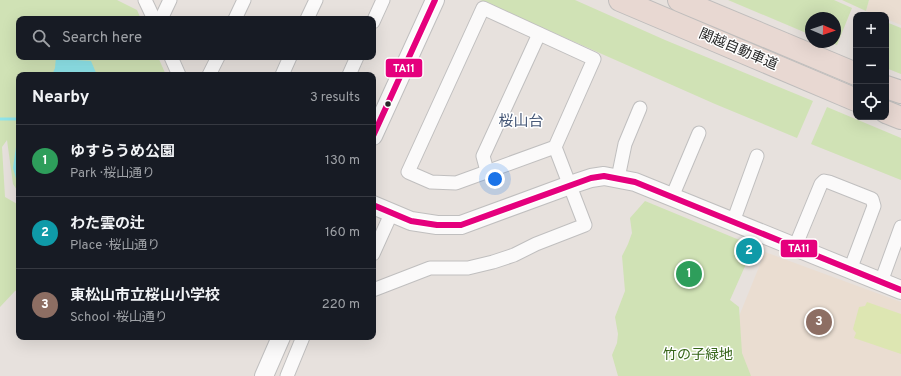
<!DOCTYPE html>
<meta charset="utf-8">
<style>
:root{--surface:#171b24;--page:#20242c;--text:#f1f3f6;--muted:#9ea1a6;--line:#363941;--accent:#6b6967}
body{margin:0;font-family:Overpass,"Noto Sans JP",sans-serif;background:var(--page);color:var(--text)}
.controls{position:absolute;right:12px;top:12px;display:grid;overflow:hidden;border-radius:8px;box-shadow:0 4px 16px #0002}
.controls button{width:36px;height:36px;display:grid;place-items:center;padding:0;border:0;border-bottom:1px solid var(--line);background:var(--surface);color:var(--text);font:20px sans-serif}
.compass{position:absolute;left:805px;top:12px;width:36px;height:36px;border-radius:50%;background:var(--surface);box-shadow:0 4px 16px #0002;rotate:92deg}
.you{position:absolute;left:495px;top:179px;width:14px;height:14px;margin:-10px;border:3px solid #fff;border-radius:50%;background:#1a73e8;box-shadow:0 0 0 6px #1a73e833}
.badge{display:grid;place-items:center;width:26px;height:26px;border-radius:50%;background:var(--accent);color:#fff;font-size:13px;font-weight:700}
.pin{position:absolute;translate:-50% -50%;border:2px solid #fff;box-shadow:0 1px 4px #0006}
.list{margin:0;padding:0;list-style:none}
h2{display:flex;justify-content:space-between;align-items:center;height:52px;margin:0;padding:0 16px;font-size:17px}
h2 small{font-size:13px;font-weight:400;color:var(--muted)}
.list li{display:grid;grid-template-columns:26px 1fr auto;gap:12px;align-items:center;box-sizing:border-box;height:72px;padding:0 16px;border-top:1px solid var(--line)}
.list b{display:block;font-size:15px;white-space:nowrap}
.list p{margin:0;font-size:13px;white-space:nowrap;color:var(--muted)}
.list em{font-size:13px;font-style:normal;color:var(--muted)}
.icon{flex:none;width:22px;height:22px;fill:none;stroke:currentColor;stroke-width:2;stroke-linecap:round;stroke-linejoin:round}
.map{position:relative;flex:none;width:901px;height:376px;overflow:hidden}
.search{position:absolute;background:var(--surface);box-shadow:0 4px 16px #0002;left:16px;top:16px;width:360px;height:44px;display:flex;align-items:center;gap:10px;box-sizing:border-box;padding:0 14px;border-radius:8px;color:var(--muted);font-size:15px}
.panel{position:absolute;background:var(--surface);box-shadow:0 4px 16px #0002;left:16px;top:72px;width:360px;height:268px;border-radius:8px}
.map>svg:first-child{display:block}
</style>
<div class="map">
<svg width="901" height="376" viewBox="0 0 901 376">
<rect width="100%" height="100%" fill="#e7e1dd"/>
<g fill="#eaddd1">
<polygon points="869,0 901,0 901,25 886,19 886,15 875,15 866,11"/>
<polygon points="765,252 901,302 901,376 738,376 729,341"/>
</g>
<g fill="#d0e2b5">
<polygon points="0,0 117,0 137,10 141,19 19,19 19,57 158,57 166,75 19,75 19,193 13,184 7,140 2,147 5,197 19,205 19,290 15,291 0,307"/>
<polygon points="480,0 575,0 665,40 813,101 797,138 715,104"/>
<polygon points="728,0 834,0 852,8 837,45 829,42 835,42 835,18 811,18 811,35"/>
<polygon points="842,0 869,0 866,11"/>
<polygon points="886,22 901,28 901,74 886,68"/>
<polygon points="827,107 901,138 901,180 811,144"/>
<polygon points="645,201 754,246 730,300 739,307 742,353 751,376 618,376 612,355 617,343 618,334 615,317 625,291 622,256 628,244 632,233 630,218"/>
</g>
<polygon fill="#dde6b2" points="867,302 901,314 901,354 854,338 856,333 853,329 859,307 865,306"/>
<g fill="#8fe4ea">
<polygon points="56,57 72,57 76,60 91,61 97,75 52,75 55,68"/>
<polygon points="19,137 19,189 13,168 17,140"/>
</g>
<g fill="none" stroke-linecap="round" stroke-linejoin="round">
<polyline stroke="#8fe4ea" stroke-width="3" points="0,119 19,119"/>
<defs>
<g id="street">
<polyline points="145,0 154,19"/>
<polyline points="161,19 170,0"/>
<polyline points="235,19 244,0"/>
<polyline points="307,19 316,0"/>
<polyline points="373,22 383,0"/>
<polyline points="171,57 179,75"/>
<polyline points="209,75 218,57"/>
<polyline points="282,75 290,57"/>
<polyline points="349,75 357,57"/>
<polyline points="487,171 483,156 539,34"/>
<polyline points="618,178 625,144 640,108"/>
<polyline points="672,197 699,133"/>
<polyline points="733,222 757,156"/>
<polyline points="795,247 821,184 824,181 829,182 872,199 874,206 850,270"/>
<polyline points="373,254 391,214"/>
<polyline points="881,282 901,227"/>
<polyline points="373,290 430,268 468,268 493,262 514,255 536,244 585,225 555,147 594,59 483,8 408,172 431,182 456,183 555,147"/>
<polyline points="287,376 303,337"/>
</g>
<g id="secondary">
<polyline points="373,136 435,0"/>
<polyline points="373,205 411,221 437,225 461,225 570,185 591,178 604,176 635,182 901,290"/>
<polyline points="264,376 281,337"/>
</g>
<g id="highway">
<polyline points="620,0 856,100"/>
<polyline points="679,0 856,74"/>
<polyline points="886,87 901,92"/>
<polyline points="886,112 901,118"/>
</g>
</defs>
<use href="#street" stroke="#c0bfbf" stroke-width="15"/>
<use href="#secondary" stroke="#c0bfbf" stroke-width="20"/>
<use href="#highway" stroke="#bfbdbc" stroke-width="24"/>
<use href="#street" stroke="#fbfafa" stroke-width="13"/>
<use href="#secondary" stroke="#fbfafa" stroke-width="18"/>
<use href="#highway" stroke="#e8d8d2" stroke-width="22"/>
<defs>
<g id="bus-1">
<polyline points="373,136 435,0"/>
<polyline points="373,205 411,221 437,225 461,225 591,178 604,176 635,182 901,290"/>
</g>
</defs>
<use href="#bus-1" stroke="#fff" stroke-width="9"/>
<use href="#bus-1" stroke="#e5007d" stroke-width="6"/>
</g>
<circle fill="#282828" stroke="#fff" stroke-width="1.5" cx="388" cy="104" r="3.5"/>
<g text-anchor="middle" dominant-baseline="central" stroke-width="3" stroke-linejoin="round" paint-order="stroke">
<g font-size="14" fill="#282828" stroke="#fff">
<text transform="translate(738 50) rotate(23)">関越自動車道</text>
</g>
<g font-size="14" fill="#366518" stroke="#fff">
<text x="698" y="355">竹の子緑地</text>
</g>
<g font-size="15" fill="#485a79" stroke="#fff">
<text x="521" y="122">桜山台</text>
</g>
</g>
<g stroke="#fff" stroke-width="1.5">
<rect x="385" y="58" width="38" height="20" rx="4" fill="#e5007d"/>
<rect x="780" y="239" width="38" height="19" rx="4" fill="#e5007d"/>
</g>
<g font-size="11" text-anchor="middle" font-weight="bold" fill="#fff">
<text x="404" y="72">TA11</text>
<text x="799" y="252">TA11</text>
</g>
</svg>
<div class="controls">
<button>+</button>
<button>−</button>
<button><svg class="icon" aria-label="locate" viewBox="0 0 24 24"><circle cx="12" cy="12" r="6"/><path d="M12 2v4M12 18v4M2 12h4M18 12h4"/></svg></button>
</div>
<svg class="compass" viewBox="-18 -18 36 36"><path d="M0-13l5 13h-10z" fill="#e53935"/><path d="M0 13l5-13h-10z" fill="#9ea1a6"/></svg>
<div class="you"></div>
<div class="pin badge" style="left:689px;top:274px;background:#2e9e5b">1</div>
<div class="pin badge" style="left:749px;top:251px;background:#0f9aa8">2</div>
<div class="pin badge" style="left:819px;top:322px;background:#8d6e63">3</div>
<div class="search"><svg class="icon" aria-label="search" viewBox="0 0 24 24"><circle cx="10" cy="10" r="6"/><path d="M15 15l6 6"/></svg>Search here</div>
<section class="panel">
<h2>Nearby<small>3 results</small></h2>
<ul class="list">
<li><span class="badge" style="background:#2e9e5b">1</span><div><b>ゆすらうめ公園</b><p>Park · 桜山通り</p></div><em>130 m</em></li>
<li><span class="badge" style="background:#0f9aa8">2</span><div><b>わた雲の辻</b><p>Place · 桜山通り</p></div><em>160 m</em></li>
<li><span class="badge" style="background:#8d6e63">3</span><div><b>東松山市立桜山小学校</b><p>School · 桜山通り</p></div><em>220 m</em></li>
</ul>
</section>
</div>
